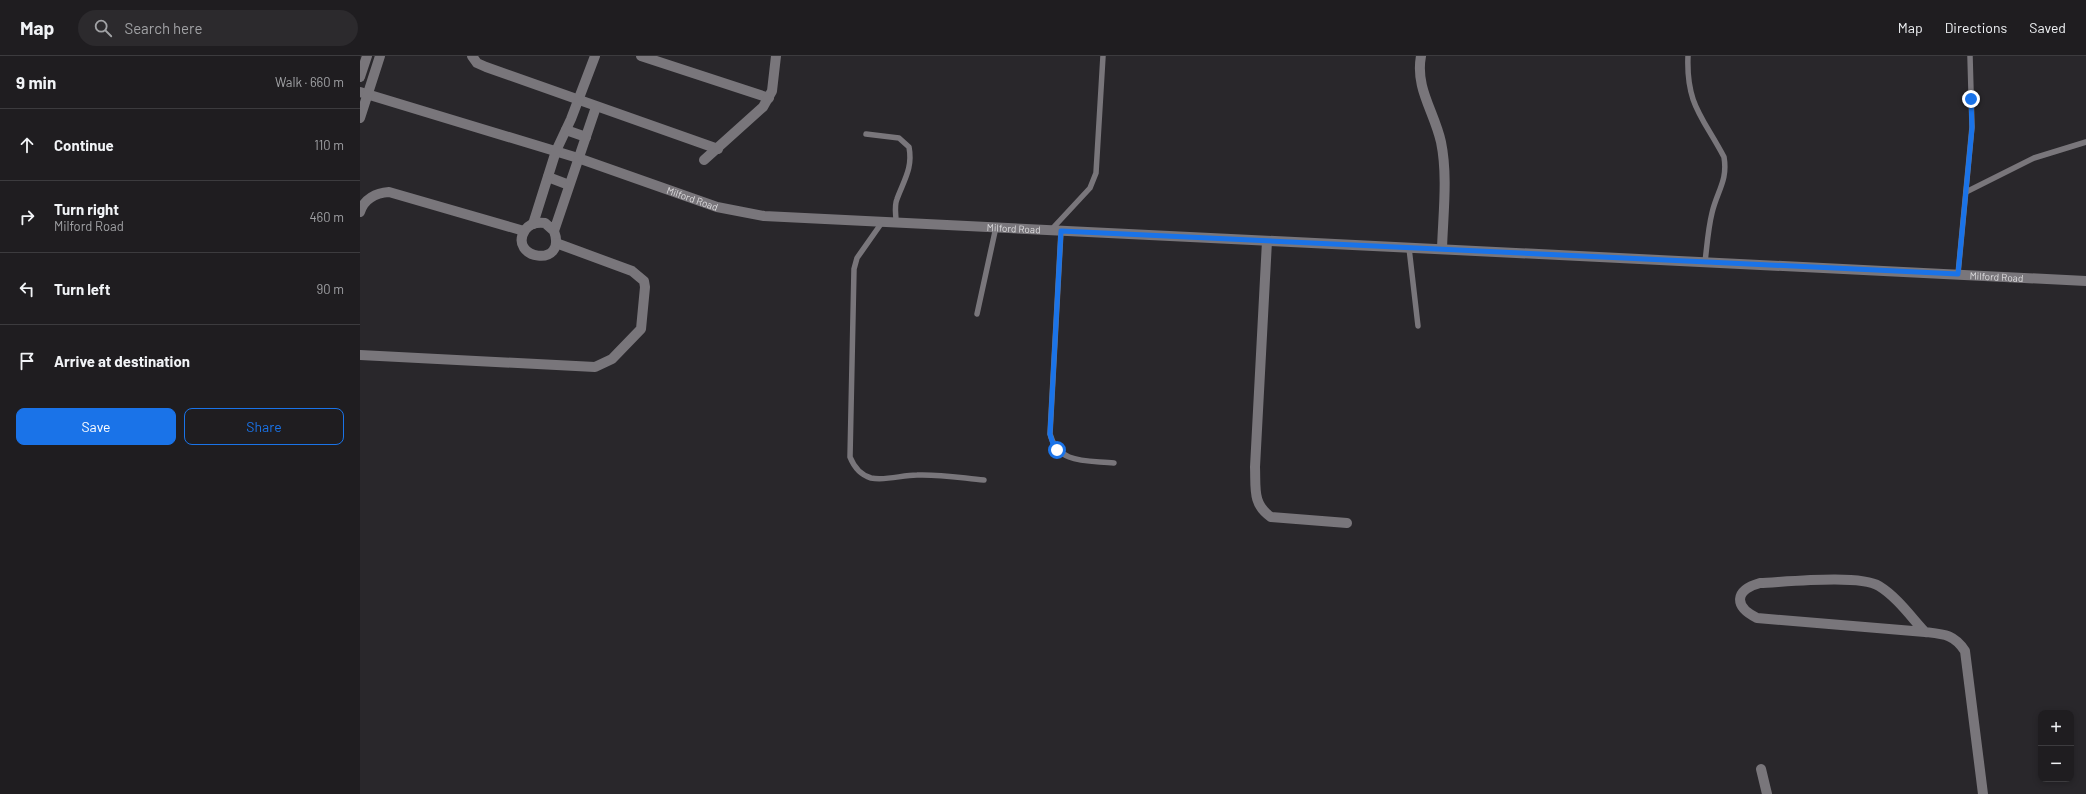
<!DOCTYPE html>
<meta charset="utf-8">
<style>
:root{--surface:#1f1d20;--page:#2c2a2d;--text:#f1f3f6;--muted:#a1a2a5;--line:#3c3b3e;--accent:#1a73e8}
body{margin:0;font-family:Barlow,sans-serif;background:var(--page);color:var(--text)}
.controls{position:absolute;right:12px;bottom:12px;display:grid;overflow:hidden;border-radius:8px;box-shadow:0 2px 6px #0003}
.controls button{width:36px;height:36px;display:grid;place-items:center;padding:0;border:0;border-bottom:1px solid var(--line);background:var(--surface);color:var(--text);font:20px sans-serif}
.stop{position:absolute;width:12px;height:12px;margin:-9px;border:3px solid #1a73e8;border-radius:50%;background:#fff}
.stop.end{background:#1a73e8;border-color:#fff;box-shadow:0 1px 4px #0008}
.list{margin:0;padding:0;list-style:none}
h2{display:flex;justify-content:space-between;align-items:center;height:52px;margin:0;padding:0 16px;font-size:17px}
h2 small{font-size:13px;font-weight:400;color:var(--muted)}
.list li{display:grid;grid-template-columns:26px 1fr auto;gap:12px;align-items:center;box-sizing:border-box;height:72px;padding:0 16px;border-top:1px solid var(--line)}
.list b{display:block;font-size:15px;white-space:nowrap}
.list p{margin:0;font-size:13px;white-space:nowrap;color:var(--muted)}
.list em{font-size:13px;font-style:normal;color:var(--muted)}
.actions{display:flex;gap:8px;padding:12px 16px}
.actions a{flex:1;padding:9px 0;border:1px solid var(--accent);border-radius:8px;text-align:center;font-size:14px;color:var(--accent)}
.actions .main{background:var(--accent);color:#fff}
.icon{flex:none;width:22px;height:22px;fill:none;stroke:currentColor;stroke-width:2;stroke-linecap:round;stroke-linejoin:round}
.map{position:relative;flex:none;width:1726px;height:738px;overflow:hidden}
header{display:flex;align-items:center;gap:24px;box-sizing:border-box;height:56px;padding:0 20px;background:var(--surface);border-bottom:1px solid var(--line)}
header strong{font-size:19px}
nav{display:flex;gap:22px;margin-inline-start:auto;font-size:14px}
.search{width:280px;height:36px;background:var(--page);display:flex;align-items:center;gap:10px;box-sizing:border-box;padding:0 14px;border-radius:22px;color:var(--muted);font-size:15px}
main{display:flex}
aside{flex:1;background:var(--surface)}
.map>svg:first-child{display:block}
</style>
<header>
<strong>Map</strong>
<div class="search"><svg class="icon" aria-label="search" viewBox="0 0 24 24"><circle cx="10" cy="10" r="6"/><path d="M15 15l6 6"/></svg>Search here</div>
<nav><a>Map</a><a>Directions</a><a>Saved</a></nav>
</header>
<main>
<aside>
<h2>9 min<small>Walk · 660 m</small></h2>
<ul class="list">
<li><svg class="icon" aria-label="ahead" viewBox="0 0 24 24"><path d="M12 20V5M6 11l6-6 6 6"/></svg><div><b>Continue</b></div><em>110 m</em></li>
<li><svg class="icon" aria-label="right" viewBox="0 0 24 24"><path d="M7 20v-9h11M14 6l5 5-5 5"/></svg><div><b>Turn right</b><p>Milford Road</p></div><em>460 m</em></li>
<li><svg class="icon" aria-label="left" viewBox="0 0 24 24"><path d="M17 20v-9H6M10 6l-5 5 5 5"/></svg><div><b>Turn left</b></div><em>90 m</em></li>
<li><svg class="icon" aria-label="arrive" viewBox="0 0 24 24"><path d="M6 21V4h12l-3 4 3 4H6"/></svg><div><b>Arrive at destination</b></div></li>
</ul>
<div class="actions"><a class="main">Save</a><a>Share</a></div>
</aside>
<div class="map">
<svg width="1726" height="738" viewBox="0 0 1726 738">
<rect width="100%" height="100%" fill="#29272b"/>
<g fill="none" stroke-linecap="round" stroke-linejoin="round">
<g stroke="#79767b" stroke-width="5.5">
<path d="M1328,0C1326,49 1343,61 1364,101C1368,125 1357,135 1352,157C1348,173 1347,190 1345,206"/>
<path d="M506,78L539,82L549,91C553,112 544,124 537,143C534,150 536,158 536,165"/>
<polyline points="1606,136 1674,102 1726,86"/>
<path d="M523,165L497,202L494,213L490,401C494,411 501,419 511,422C526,425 542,419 557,419C579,418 602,422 624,424"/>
<polyline points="691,174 730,132 736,117 743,0"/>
<path d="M701,175L690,378C698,409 728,404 754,407"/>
<polyline points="1049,192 1058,270"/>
<polyline points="1598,218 1612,71 1610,0"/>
<polyline points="617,258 636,171"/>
</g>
<g stroke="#79767b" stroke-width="10">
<polyline points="112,0 117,7 126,11 358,93"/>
<polyline points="281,0 409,42"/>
<path d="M1061,0C1055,32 1074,55 1081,86C1088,120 1083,159 1082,193"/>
<path id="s1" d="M0,36L218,102L357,151L404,160L1726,225"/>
<polyline points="206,74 226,81"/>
<polyline points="344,104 403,51 412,35 416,0"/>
<polyline points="188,121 209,129"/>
<path d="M0,156C4,143 16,137 29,136L164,175"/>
<polyline points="173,168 196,95 211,63 235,0"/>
<path d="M194,175L185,167C177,166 170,167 165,174C147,203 208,213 194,175L236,51"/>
<path d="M907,185L895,411C896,432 892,448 911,461L987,467"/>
<polyline points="0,299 235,311 252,303 281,273 285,231 284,225 272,215 196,187"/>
<path d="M1565,576C1551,561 1537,541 1519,530C1500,518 1425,526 1400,527C1375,534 1373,550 1397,562L1565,576C1583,578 1594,578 1605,595L1623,738"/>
<polyline points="1401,713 1407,738"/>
</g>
<g stroke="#79767b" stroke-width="10">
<polyline points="0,21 7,0"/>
<polyline points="0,62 20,0"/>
</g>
</g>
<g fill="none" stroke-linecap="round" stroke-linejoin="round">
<polyline stroke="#1a73e8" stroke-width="5" points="697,394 693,388 690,378 701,175 1598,218 1612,72 1611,43"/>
</g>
<g text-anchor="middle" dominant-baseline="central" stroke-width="4" stroke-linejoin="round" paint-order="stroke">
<g font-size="10" fill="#dcdbdd" stroke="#111012">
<text stroke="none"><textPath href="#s1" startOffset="349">Milford Road</textPath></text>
<text stroke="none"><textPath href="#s1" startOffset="673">Milford Road</textPath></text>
<text stroke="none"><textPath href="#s1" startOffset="1657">Milford Road</textPath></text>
</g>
</g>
</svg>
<div class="controls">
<button>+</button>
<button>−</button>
</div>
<div class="stop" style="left:697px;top:394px"></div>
<div class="stop end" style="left:1611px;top:43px"></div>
</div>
</main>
